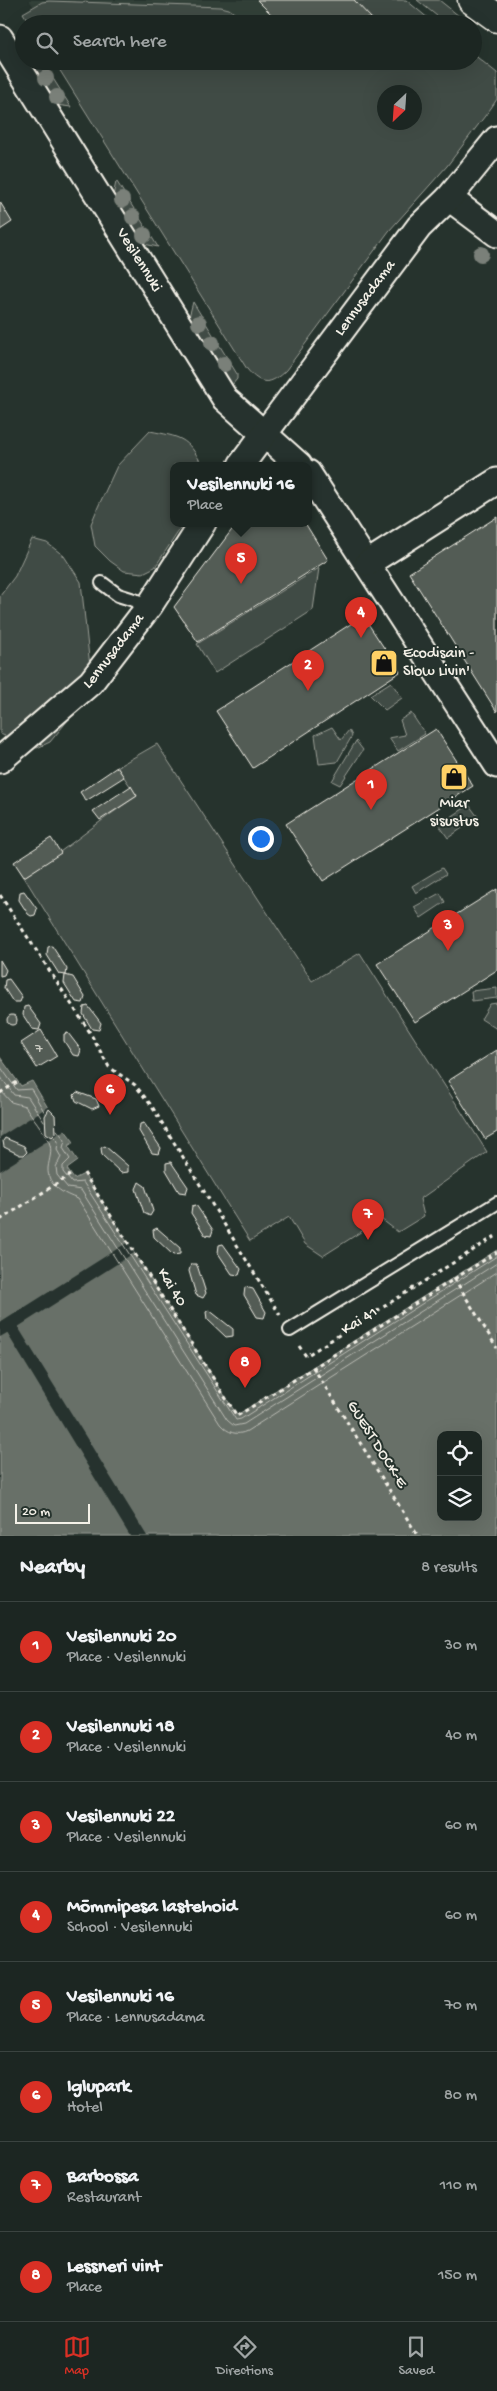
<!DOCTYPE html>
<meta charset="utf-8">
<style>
:root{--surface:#1c2622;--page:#29322f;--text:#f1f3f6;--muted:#a0a5a5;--line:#3a4340;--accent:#d93025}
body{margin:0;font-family:"Gochi Hand",sans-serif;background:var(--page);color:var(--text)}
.controls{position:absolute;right:15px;bottom:15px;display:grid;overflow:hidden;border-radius:10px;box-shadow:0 5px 20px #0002}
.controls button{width:45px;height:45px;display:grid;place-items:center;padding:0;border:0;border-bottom:1px solid var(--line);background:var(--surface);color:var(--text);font:25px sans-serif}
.compass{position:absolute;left:377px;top:85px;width:45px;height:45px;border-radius:50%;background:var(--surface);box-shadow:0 5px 20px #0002;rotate:205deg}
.scale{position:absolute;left:15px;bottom:12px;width:75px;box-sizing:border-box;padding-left:5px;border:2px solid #f4f1e8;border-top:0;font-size:14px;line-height:18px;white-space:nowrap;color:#f4f1e8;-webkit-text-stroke:4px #26332d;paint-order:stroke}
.you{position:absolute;left:260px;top:838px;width:18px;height:18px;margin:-12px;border:4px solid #fff;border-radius:50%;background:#1a73e8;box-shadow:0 0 0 8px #1a73e833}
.badge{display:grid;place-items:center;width:32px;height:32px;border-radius:50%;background:var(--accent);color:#fff;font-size:16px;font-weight:700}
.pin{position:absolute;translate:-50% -41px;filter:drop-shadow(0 1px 2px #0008)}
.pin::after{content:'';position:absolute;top:26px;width:18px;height:15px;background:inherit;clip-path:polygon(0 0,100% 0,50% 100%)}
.popup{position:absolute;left:170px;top:462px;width:142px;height:65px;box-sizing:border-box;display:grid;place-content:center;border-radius:10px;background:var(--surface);filter:drop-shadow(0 1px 4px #0005);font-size:16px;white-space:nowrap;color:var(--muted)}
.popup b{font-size:19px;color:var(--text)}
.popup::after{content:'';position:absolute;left:50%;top:100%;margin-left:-10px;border:10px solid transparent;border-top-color:var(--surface)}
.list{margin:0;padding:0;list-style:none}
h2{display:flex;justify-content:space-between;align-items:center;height:65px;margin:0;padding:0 20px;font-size:21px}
h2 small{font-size:16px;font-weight:400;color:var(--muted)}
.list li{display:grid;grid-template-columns:32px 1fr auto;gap:15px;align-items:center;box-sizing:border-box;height:90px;padding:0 20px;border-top:1px solid var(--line)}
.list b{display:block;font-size:19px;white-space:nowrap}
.list p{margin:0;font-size:16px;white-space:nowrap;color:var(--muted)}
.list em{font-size:16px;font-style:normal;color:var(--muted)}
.icon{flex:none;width:28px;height:28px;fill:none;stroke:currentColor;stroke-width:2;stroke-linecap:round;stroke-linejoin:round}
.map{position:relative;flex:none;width:497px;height:1536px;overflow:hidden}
.search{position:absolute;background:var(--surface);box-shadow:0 5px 20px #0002;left:15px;right:15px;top:15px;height:55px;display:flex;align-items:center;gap:12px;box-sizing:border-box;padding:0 18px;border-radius:28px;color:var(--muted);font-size:19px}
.sheet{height:785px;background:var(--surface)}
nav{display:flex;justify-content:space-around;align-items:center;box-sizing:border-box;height:70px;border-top:1px solid var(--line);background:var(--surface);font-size:14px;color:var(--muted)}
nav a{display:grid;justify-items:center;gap:2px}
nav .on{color:var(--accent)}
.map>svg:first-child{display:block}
</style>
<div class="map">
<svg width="497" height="1536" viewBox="0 0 497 1536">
<rect width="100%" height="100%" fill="#26332d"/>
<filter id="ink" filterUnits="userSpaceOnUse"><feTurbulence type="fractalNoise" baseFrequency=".02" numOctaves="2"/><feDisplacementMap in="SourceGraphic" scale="10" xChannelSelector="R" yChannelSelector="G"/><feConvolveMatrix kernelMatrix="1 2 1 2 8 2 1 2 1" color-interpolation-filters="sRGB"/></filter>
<g filter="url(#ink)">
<polygon fill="#333f39" points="29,0 354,0 372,19 37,11"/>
<g fill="#414b45" stroke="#9a9e96" fill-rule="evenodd">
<polygon points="354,0 406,0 435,24 30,24 23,13 42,2 49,1 221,7 229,9 238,16 371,19"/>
<polygon points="417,0 439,0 469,24 447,24"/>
<path d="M473,54L497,73V99L491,108L447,166L389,231L286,370C271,385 261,386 247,369L54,61H473ZM384,92H414V122H384Z"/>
<polygon points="28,61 42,61 71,107 56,105"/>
<polygon points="116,182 117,182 158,247 144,244 113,196"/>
<polygon points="193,302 237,374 237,379 232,385 189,317"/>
<path d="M150,431C180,437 188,437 202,465H174V523H184L155,567L143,573L124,571L110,561L95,546L91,524L98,507L117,466Z"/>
<polygon points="32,539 47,543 64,556 81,582 90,667 87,697 50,742 37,748 0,734 0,596 15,576"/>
<polygon points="319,568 313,610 215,673 197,644"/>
<polygon points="391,682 402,698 385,710 370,695"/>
<polygon points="411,713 425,734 398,751 389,738 405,735 400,720"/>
<polygon points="332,727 341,740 349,730 352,736 337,762 319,764 315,735"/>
<polygon points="356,741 363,750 340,785 332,781"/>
<path d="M157,744L312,981L360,953L487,1152L420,1199L424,1216L398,1232L381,1219L323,1256L305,1244L289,1217L250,1241L24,877C63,852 98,821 137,796L117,767Z"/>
<polygon points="469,805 478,817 448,838 439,825"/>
<polygon points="442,868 446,874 416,893 412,886"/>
<polygon points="440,893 445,902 421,918 414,907"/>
<polygon points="497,988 497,998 472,1001 471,991"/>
<polygon points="497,1003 497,1029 481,1019 490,1004"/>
</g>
<path fill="#676f68" stroke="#9fa39b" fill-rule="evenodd" d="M0,1057L21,1086L32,1081L48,1108L74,1142L68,1146L78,1161L67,1169L74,1179L84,1174L237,1415L497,1250V1536H0ZM441,1435H478V1517H441Z"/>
<g fill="#26332d">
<polygon points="49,1106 66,1129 0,1171 0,1137"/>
<polygon points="128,1242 134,1253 18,1327 147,1536 130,1536 7,1333 0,1337 0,1323"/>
</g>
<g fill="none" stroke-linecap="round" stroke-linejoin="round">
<g stroke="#bcbdb5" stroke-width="1">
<polyline points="0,1066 17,1090 31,1089 45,1113"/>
<polyline points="0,1076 14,1095 28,1097 44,1122"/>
<path d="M0,1090L11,1102L25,1106C32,1117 43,1129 49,1142C53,1151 49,1159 48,1168C47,1186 64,1194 78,1199L220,1424C228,1433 237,1436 247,1431L497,1272"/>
<polyline points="57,1130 65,1140 63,1148 70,1159 63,1166 63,1172 72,1183 83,1182 236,1420 241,1419 497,1256"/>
<polyline points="54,1137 58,1141 57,1150 61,1157 56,1167 57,1175 68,1188 81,1190 227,1420 234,1426 244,1424 497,1263"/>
</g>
</g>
<g fill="#525c55" stroke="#f4f1e8">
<polygon points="257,0 354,0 372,19 273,16"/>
<polygon points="0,202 12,222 0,230"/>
<polygon points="497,517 497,712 409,573"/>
<polygon points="237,523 305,523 328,560 198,642 174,607"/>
<polygon points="363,616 400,672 253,768 216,711"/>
<polygon points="436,729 473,786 323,881 286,824"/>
<polygon points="117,767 124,777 86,801 80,792"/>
<polygon points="131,786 137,796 100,820 93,811"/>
<polygon points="51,838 61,853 24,877 14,862"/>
<polygon points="497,889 497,970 415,1022 377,964"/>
<polygon points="24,891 37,909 35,915 31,916 28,914 19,900 20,892"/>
<polygon points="52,946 67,969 66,975 59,974 47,955 48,947"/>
<polygon points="0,960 6,970 4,975 0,976"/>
<polygon points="65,975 73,977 85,997 83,1003 76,1002 64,983"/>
<polygon points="9,979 22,997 20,1002 13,1002 4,988 5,980"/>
<polygon points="28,1006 41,1024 39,1030 32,1029 23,1015 24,1007"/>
<polygon points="88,1006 101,1023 99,1030 92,1029 83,1014 84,1007"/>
<circle cx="12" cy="1020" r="5"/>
<polygon points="41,1030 57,1056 37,1068 21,1043"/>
<polygon points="68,1033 81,1050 79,1056 73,1055 64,1041 64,1034"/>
<polygon points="497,1050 497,1132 485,1139 448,1081"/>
<polygon points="77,1092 96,1099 99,1106 92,1109 76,1101 74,1095"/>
<polygon points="49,1109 55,1115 56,1133 52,1137 46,1133 45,1116"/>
<polygon points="144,1123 161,1148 159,1154 152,1153 139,1131 140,1124"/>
<polygon points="5,1138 24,1146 27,1152 24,1155 20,1155 4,1147 3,1141"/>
<polygon points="105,1146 128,1166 128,1172 121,1173 102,1155 101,1148"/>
<polygon points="171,1162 188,1187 186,1193 179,1192 166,1170 166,1163"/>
<polygon points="139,1182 145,1186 153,1211 150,1216 144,1213 136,1189"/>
<polygon points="196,1205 213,1230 211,1236 205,1235 191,1213 192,1206"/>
<polygon points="157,1228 180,1248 180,1254 173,1255 154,1237 153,1230"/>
<polygon points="223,1244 241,1269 239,1275 232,1274 218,1253 219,1245"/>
<polygon points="191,1264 196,1264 198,1268 206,1293 203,1298 196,1295 189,1271"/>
<polygon points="245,1287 253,1289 266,1312 264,1318 257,1317 244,1295"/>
<polygon points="209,1310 233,1329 233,1336 226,1337 207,1319 206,1312"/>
</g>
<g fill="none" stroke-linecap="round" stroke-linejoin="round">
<defs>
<g id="service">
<polyline points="102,583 118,595 150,605"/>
<polyline points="290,1330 497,1203"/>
</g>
<g id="minor">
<path id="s1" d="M0,38L225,399L299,465"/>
<polyline points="449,198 497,234"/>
<path id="s2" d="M241,465L419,227L449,198L497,139"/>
<polyline points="308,473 497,765"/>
<polyline points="368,563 497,481"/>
<path id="s3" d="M0,760L91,682L150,605L203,523"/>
</g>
<polyline id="tertiary" points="472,0 497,18"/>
</defs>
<use href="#service" stroke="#f4f1e8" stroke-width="16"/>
<use href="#minor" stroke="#f4f1e8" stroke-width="29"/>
<use href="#tertiary" stroke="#f4f1e8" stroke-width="31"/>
<g stroke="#f4f1e8" stroke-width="3" stroke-dasharray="4 4" stroke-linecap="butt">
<polyline points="0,895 89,1031 109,1067 135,1085 151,1105 280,1315"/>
<polyline points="0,1093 17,1082"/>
<polyline points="84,1173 237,1416 497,1252"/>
<polyline points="0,1220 70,1175"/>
<polyline points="454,1278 497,1348"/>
<polyline points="299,1346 306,1356 497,1235"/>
<polyline points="313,1367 418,1536"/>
</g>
<use href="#service" stroke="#26332d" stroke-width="12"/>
<use href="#minor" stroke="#26332d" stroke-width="25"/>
<use href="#tertiary" stroke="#26332d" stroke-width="28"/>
</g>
<g fill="#7a8079">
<circle cx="46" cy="78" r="8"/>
<circle cx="57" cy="97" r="8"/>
<circle cx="122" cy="200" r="8"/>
<circle cx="133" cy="217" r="8"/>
<circle cx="144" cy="235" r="8"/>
<circle cx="481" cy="254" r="8"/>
<circle cx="199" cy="323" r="8"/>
<circle cx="212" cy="343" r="8"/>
<circle cx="224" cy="364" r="8"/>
</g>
</g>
<defs>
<symbol id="shop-square" viewBox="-11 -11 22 22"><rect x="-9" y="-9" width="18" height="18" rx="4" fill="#ffd166" stroke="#26332d"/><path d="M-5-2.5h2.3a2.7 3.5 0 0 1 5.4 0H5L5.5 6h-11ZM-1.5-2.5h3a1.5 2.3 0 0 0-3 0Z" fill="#111"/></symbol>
</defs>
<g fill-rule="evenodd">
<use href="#shop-square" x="368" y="647" width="32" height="32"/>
<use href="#shop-square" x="438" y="761" width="32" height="32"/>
</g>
<g text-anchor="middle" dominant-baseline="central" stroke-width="4" stroke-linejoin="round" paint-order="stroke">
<g font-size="14" fill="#ccccc3">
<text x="39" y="1049">7</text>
</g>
<g font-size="16" fill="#f4f1e8" stroke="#26332d">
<text stroke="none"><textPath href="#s1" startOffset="262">Vesilennuki</textPath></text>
<text stroke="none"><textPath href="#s2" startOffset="208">Lennusadama</textPath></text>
<text stroke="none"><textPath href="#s3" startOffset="158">Lennusadama</textPath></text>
<text transform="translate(171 1288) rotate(58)">Kai 40</text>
<text transform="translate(360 1322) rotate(-32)">Kai 41</text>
<text transform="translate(376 1445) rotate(58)">GUEST DOCK-E</text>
</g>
<g font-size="16" fill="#f4f1e8" stroke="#26332d" text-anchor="start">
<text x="403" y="654">Ecodisain -<tspan x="403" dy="18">Slow Livin'</tspan></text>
<text x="454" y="804" text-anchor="middle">Miar<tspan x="454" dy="18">sisustus</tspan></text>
</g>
</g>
</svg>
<div class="controls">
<button><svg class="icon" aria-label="locate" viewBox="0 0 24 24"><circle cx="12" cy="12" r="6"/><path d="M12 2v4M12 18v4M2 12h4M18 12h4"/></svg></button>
<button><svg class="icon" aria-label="layers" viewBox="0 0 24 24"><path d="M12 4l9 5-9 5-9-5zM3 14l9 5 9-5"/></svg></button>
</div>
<svg class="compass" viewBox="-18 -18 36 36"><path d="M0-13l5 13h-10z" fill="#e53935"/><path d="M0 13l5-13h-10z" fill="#a0a5a5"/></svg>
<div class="scale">20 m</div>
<div class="you"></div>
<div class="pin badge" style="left:371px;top:810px">1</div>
<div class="pin badge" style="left:308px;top:691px">2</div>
<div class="pin badge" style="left:448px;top:951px">3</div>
<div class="pin badge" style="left:361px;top:638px">4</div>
<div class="pin badge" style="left:241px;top:584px">5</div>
<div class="popup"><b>Vesilennuki 16</b>Place</div>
<div class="pin badge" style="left:110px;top:1115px">6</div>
<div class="pin badge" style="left:368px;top:1240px">7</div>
<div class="pin badge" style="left:245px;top:1388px">8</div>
<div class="search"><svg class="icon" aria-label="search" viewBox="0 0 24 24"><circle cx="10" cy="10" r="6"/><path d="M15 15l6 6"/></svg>Search here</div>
</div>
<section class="sheet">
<h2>Nearby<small>8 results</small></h2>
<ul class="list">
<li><span class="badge">1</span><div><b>Vesilennuki 20</b><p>Place · Vesilennuki</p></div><em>30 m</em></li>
<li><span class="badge">2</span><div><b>Vesilennuki 18</b><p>Place · Vesilennuki</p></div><em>40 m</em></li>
<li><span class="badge">3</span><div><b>Vesilennuki 22</b><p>Place · Vesilennuki</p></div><em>60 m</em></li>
<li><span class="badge">4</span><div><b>Mõmmipesa lastehoid</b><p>School · Vesilennuki</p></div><em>60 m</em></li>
<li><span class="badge">5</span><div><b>Vesilennuki 16</b><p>Place · Lennusadama</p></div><em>70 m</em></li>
<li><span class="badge">6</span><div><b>Iglupark</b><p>Hotel</p></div><em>80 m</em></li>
<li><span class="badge">7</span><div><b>Barbossa</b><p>Restaurant</p></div><em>110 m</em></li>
<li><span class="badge">8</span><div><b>Lessneri vint</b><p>Place</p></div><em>150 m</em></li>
</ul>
</section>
<nav>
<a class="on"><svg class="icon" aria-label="map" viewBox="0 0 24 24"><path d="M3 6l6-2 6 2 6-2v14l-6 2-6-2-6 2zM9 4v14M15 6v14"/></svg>Map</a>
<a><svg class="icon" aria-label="directions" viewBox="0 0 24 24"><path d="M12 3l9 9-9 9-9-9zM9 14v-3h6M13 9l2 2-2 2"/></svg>Directions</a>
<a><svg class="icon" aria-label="saved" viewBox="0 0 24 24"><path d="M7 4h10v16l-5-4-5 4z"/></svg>Saved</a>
</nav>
